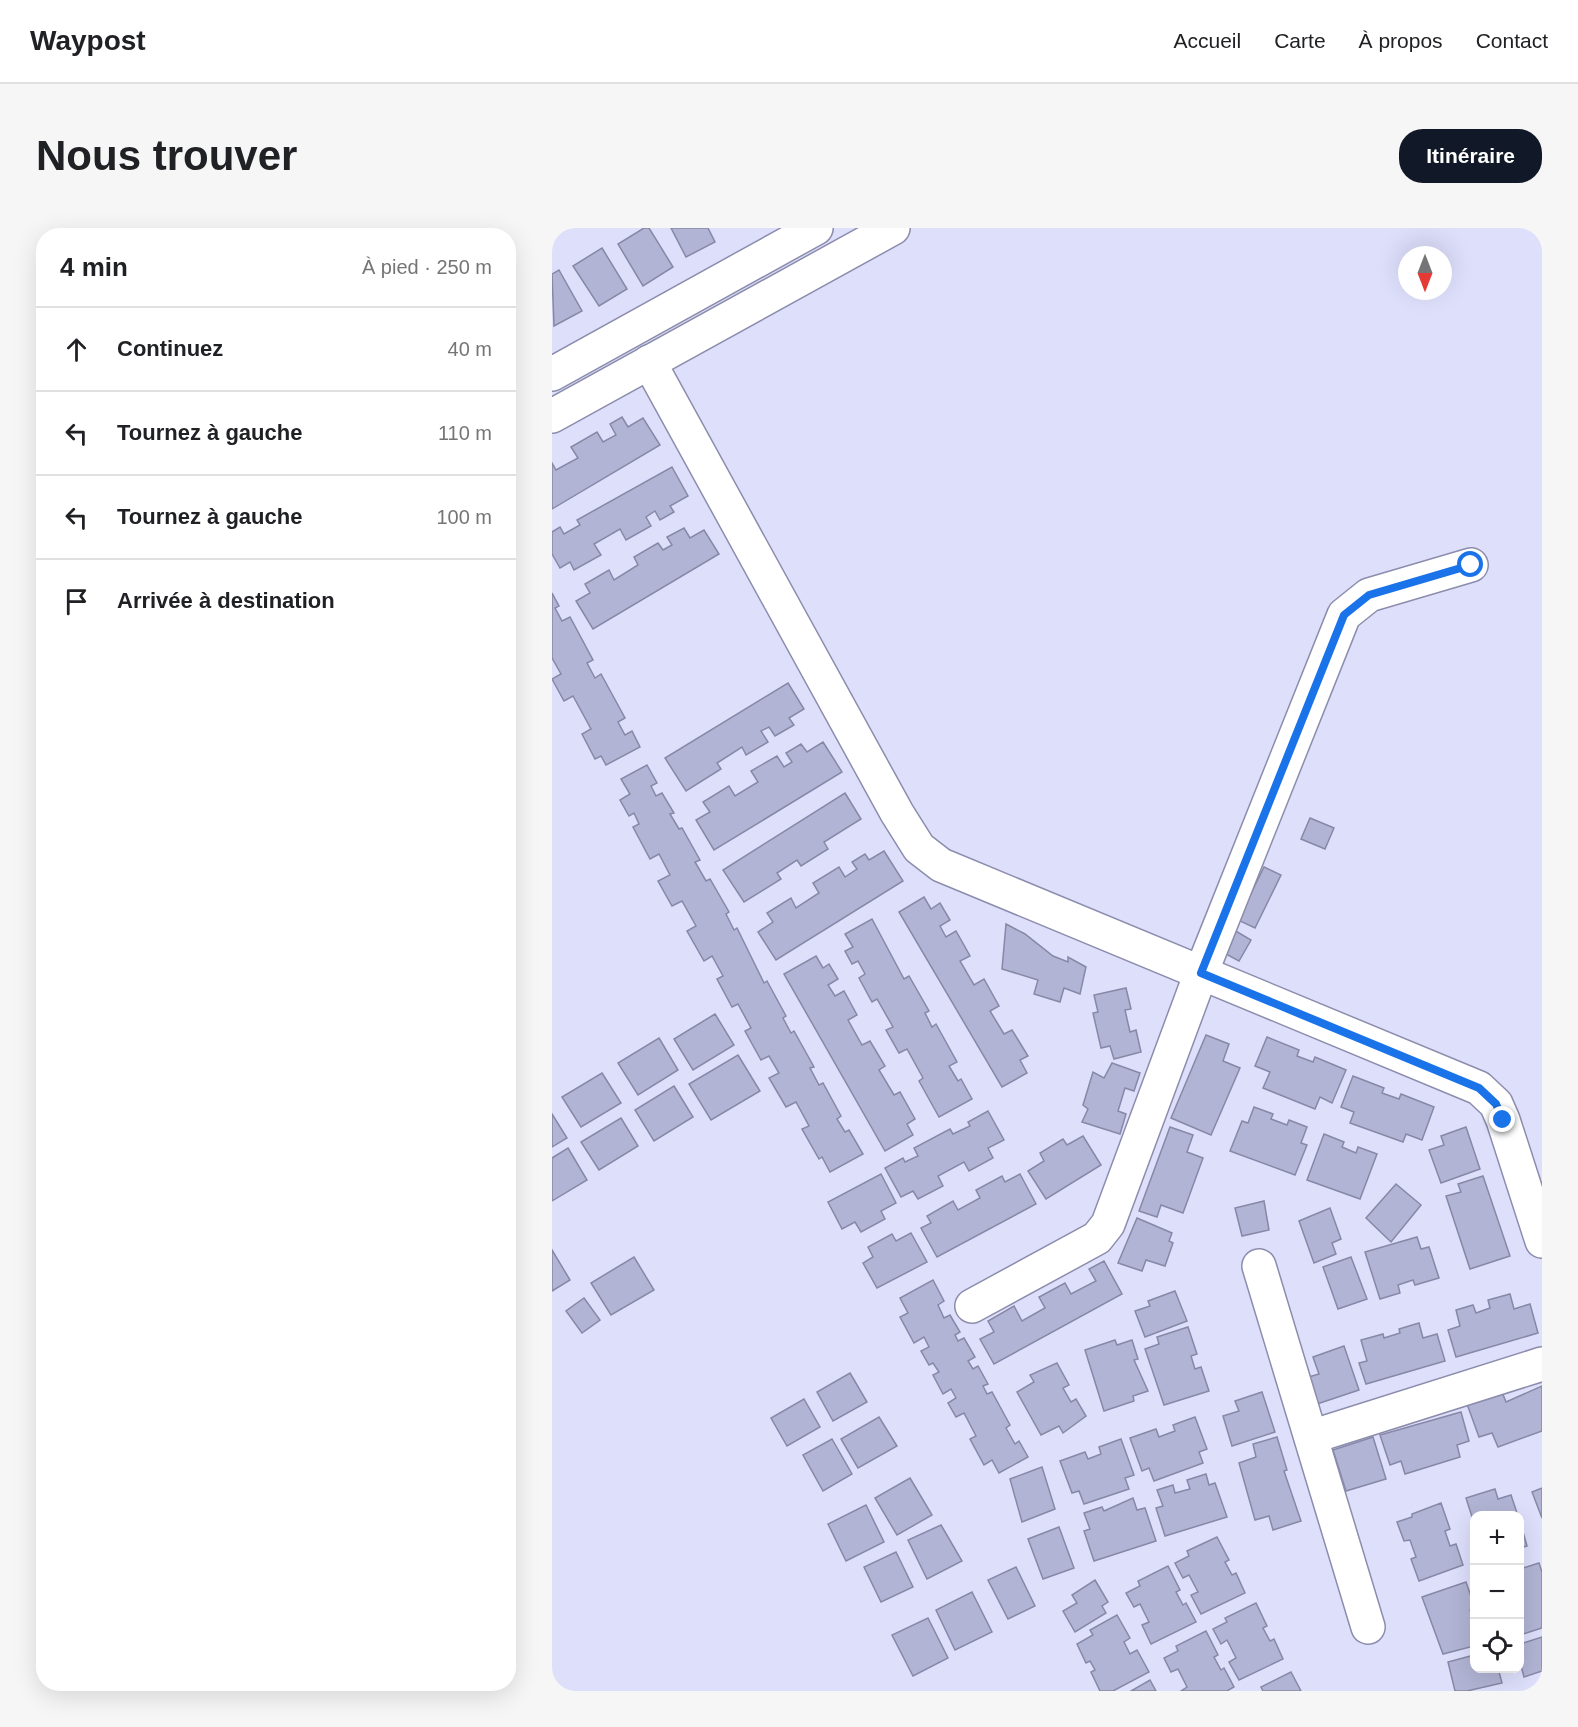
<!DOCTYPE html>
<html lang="fr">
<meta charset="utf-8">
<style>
:root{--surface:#fff;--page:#f6f6f6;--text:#202124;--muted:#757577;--line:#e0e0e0;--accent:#111827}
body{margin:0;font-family:Arial,sans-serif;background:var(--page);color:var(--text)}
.controls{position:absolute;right:18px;bottom:18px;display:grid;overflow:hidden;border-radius:12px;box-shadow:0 6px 24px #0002}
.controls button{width:54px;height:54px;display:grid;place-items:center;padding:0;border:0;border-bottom:2px solid var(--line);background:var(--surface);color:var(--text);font:30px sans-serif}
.compass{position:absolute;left:846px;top:18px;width:54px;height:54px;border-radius:50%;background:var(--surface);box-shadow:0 6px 24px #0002;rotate:180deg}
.stop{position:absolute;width:18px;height:18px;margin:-14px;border:4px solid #1a73e8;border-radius:50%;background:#fff}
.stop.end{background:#1a73e8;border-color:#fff;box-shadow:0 2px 6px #0008}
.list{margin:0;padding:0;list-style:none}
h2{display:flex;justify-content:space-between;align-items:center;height:78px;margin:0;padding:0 24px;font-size:26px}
h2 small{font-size:20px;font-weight:400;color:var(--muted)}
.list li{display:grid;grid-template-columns:39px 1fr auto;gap:18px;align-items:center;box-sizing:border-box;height:84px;padding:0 24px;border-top:2px solid var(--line)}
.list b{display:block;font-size:22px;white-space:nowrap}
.list em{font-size:20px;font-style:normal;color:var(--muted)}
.icon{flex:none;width:33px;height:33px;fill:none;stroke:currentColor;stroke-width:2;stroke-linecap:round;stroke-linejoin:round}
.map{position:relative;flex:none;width:990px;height:1463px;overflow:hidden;border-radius:24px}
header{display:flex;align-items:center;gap:36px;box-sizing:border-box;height:84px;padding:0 30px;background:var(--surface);border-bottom:2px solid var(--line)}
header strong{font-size:28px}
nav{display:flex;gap:33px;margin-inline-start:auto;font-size:21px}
.intro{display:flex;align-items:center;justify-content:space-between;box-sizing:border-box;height:144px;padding:0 36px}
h1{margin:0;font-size:42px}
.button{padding:15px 27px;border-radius:24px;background:var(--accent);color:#fff;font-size:21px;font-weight:700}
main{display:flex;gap:36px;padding:0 36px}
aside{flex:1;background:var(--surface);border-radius:24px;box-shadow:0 6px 24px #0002}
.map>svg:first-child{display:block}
</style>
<header>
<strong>Waypost</strong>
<nav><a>Accueil</a><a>Carte</a><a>À propos</a><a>Contact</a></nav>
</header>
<div class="intro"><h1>Nous trouver</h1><a class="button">Itinéraire</a></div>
<main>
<aside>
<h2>4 min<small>À pied · 250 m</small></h2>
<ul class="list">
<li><svg class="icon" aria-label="ahead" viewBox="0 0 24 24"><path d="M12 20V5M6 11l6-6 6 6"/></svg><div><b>Continuez</b></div><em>40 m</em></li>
<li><svg class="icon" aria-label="left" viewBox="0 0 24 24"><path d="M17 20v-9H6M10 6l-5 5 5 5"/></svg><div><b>Tournez à gauche</b></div><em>110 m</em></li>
<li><svg class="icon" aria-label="left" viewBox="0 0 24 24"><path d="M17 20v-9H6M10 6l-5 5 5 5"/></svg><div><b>Tournez à gauche</b></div><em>100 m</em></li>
<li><svg class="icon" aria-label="arrive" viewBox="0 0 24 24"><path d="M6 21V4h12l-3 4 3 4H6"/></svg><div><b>Arrivée à destination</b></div></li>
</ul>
</aside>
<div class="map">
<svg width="990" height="1463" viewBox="0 0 990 1463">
<rect width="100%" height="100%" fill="#dedffb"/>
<g fill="#b2b4d5" stroke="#8788a7" stroke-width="1.5">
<polygon points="92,0 97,0 121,39 91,58 66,16"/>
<polygon points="119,0 156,0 163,14 134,29"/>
<polygon points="50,20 75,61 47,78 21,38"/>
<polygon points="7,42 30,83 2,98 0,46"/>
<polygon points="70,189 76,199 91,190 108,217 0,281 0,235 4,242 26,230 19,219 45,204 51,214 64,207 58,196"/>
<polygon points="120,239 136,268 118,278 122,284 108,292 103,283 94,289 99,298 74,312 68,301 42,316 49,327 22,342 18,334 8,340 0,326 0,304 8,299 12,306 28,297 25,292"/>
<polygon points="132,300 138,310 152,302 167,326 41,401 24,373 38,365 33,356 57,342 62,352 86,337 82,329 106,315 111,322 120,317 115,309"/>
<polygon points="0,365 7,378 3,380 10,393 18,389 41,432 35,435 43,450 49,446 73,490 66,494 73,507 80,503 88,519 54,537 49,528 43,531 30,506 39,501 21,468 12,473 0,451 9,446 0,430"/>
<polygon points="236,455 252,481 237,490 242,497 223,508 217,499 209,503 216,514 194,527 190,519 165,535 169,541 134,563 113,530"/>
<polygon points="271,514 290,544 162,622 144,592 158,584 151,574 177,558 183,568 206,554 199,543 225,528 232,539 240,534 234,525 249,516 255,524"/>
<polygon points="95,537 105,555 99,558 104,568 110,565 122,585 118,586 127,601 130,600 148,632 143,634 154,653 158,651 177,684 174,686 182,702 185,700 212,755 215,753 234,788 231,790 239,805 242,803 262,839 258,840 267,857 271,855 289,888 285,891 293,904 297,902 311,926 278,944 270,929 267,931 250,901 257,898 244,874 234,879 217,850 227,845 217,828 209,832 193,803 199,800 186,776 180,779 165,751 171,748 160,728 152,733 135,703 144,698 130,673 120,678 106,653 118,647 107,626 98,631 81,599 87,596 82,585 77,588 68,572 78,566 69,551"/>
<polygon points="293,565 309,591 272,614 276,621 249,638 245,632 225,645 229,651 192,674 171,642"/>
<polygon points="758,590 782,600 773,621 749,611"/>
<polygon points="332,623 351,653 224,732 206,704 221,694 215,685 239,670 244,680 267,665 261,655 287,639 293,649 305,641 300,634 313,626 317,632"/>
<polygon points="712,639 729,647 703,700 686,692"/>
<polygon points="372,669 379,681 388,675 398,692 388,698 394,709 404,703 418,728 408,733 422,757 432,751 447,778 438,783 452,806 460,802 476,828 468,832 475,845 450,859 347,684"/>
<polygon points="320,691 352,751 357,748 377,783 373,785 380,799 384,796 405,834 397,838 406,853 409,851 420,871 387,889 367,853 371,850 355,821 347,825 334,802 341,799 325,771 320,774 307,750 313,746 306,733 300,736 293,723 301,719 293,706"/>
<polygon points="454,696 473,706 501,728 516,734 516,729 534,739 528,766 512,760 508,774 482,766 486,752 450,741"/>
<polygon points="682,702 699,712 687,733 670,724"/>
<polygon points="264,728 271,740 277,736 286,751 276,757 283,768 292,763 305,787 296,792 310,817 318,813 333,838 327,842 342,867 348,864 363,891 355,896 361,907 333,923 232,746"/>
<polygon points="574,760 579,781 573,782 578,804 584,802 589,824 562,831 558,818 549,820 541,785 546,784 542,767"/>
<polygon points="163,786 182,817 141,842 122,811"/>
<polygon points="654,807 677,816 671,833 688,840 659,907 619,890"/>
<polygon points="715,809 747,822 745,828 761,834 763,829 794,842 780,875 768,869 763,881 711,860 718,844 703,838"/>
<polygon points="107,810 126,842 86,867 66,835"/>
<polygon points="186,827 208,863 159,892 137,856"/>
<polygon points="560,835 588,845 582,863 573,860 566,883 574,886 568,906 530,894 536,881 531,877 541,844 552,850"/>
<polygon points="50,845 69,875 29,899 10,869"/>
<polygon points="801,848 832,860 830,865 847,871 849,866 882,879 870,912 854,906 851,914 798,895 802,884 789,879"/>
<polygon points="122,858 141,889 102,913 83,882"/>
<polygon points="702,879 721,886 719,891 735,897 737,892 755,899 749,915 755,917 743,947 678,923 690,893 696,895"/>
<polygon points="436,883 452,912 436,920 441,930 417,943 412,934 386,948 391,958 366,971 361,963 349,969 333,940 351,930 353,934 366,928 362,920 398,901 401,906 418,898 416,894"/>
<polygon points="0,886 15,910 0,919"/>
<polygon points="69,890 86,918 47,942 29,914"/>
<polygon points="618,899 641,907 635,924 651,930 631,985 609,977 605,989 587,983"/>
<polygon points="914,899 928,941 889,955 877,922 892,917 889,908"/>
<polygon points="772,906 792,914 790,919 804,925 806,919 825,926 808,971 755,952"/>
<polygon points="531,908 549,937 494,971 476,943 492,933 488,925 511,911 515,917"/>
<polygon points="16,920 35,952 0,973 0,930"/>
<polygon points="329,946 344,975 329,983 333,991 309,1004 303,994 290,1001 276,974"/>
<polygon points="468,946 484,976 385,1029 369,1000 379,995 375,988 401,973 406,982 428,970 424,962 450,948 453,954"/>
<polygon points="931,948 958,1028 918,1041 894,968 909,964 906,956"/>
<polygon points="844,956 869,977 839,1014 814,990"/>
<polygon points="712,973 717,1002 690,1008 683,980"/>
<polygon points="778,980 789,1011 780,1015 784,1026 762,1035 747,993"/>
<polygon points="585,990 620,1005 617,1013 621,1015 613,1038 594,1032 590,1043 566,1035"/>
<polygon points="359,1005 375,1034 325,1060 311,1035 321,1029 316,1019 340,1006 344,1013"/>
<polygon points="865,1009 869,1021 877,1019 887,1050 863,1057 861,1052 846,1057 848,1065 828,1071 813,1024"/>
<polygon points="0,1022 18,1052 0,1063"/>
<polygon points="82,1029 102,1062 59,1087 39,1055"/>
<polygon points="799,1029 815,1071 786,1081 771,1039"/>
<polygon points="552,1033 570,1066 442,1136 428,1111 442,1104 436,1093 462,1078 470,1093 493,1080 487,1069 513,1055 519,1066 544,1053 537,1041"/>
<polygon points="381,1052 392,1073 386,1077 392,1090 398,1087 408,1104 403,1107 406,1113 412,1110 423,1129 416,1133 421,1141 426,1138 436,1156 431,1158 435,1166 440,1164 458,1197 454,1200 463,1216 467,1213 476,1229 447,1245 440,1232 432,1237 418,1211 424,1208 412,1185 404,1189 396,1175 404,1170 399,1161 391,1166 381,1147 387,1144 381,1135 377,1137 369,1123 377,1119 372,1109 362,1115 348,1089 356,1085 348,1070"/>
<polygon points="623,1063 635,1093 593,1109 583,1083 598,1078 596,1073"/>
<polygon points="958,1066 962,1081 978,1076 986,1105 904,1129 896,1102 908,1098 904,1082 921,1077 924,1085 938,1080 936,1072"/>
<polygon points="32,1070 48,1092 30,1105 14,1083"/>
<polygon points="867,1095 871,1110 885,1106 893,1133 814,1156 807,1135 815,1133 809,1112 831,1106 832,1110 848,1105 847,1101"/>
<polygon points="636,1099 645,1126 639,1128 643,1141 649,1139 657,1163 612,1177 593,1121 607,1116 605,1109"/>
<polygon points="563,1112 565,1117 580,1112 586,1131 582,1132 596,1163 581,1168 582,1173 552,1183 533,1122"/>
<polygon points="792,1118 807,1162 762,1177 753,1150 767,1146 761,1129"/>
<polygon points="505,1135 517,1157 511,1160 519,1174 524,1171 534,1188 511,1205 507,1198 489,1207 465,1164 482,1154 478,1147"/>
<polygon points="298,1145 315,1174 281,1193 265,1164"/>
<polygon points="990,1158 990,1203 946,1219 940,1205 927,1209 915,1176 950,1164 954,1174"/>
<polygon points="710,1164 723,1204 680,1218 671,1188 687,1183 683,1173"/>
<polygon points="252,1171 268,1199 235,1218 219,1190"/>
<polygon points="909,1184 917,1213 905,1217 908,1229 853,1246 849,1233 838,1237 828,1207"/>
<polygon points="327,1189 345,1218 306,1240 289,1211"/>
<polygon points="643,1189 655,1221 647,1224 651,1235 602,1253 597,1240 590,1243 578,1210 604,1201 607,1209 623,1203 621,1197"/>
<polygon points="725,1209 735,1242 732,1243 749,1293 721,1302 717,1288 703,1292 687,1235 704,1229 701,1216"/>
<polygon points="821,1209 834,1251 794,1263 781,1222"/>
<polygon points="280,1211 300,1246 271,1263 251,1227"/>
<polygon points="569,1211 582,1247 573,1250 577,1261 532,1276 527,1263 520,1265 508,1233 533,1224 536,1231 549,1226 547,1219"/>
<polygon points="490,1239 503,1281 470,1294 458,1251"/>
<polygon points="654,1246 657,1257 663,1255 675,1289 613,1308 604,1280 611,1278 605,1262 621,1257 623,1265 638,1261 635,1252"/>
<polygon points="358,1250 380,1287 345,1307 323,1270"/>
<polygon points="990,1260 990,1290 980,1264"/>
<polygon points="943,1261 946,1271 959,1267 966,1288 922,1288 922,1295 914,1270"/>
<polygon points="581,1270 585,1282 593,1280 604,1313 542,1333 532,1303 538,1301 532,1285 550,1279 552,1283"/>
<polygon points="889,1275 898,1301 893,1303 898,1318 904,1316 911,1337 867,1353 859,1331 864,1329 858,1312 852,1313 845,1294 860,1289 860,1286"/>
<polygon points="314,1277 332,1314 294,1333 276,1296"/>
<polygon points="968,1293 975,1318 968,1320"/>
<polygon points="389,1297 410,1333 375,1351 356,1312"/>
<polygon points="507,1299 522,1340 491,1351 476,1311"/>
<polygon points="665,1309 677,1332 673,1334 680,1347 684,1345 693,1365 649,1386 639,1367 646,1364 637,1347 631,1350 623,1335 637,1328 635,1323"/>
<polygon points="344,1324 361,1359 329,1374 312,1339"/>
<polygon points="987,1335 990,1344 990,1400 968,1407 968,1341"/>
<polygon points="616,1338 628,1362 624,1364 631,1377 634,1375 644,1394 599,1416 590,1397 597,1394 588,1376 582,1379 574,1365 588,1358 586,1353"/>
<polygon points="464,1339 483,1378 456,1391 436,1352"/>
<polygon points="543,1352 556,1374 550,1378 554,1385 523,1404 511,1383 525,1375 520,1367"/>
<polygon points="914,1354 922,1377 922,1380 918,1382 922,1396 922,1418 891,1426 870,1369"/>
<polygon points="420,1364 440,1404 403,1422 384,1382"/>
<polygon points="704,1375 715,1398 711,1400 718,1413 722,1411 731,1431 687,1452 677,1434 684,1430 675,1412 669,1416 661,1401 675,1394 673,1390"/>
<polygon points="565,1387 578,1410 572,1414 578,1426 585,1422 597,1444 561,1463 548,1463 539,1444 543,1442 538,1433 534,1435 525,1416 541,1407 538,1402"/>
<polygon points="376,1390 396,1430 361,1448 340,1407"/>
<polygon points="654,1403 666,1427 662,1429 669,1442 672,1440 682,1459 675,1463 629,1463 635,1459 626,1441 619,1444 612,1430 626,1423 624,1418"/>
<polygon points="990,1409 990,1443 972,1449 968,1434 968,1416"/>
<polygon points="922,1427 922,1440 946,1440 950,1455 915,1463 903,1463 896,1434"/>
<polygon points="739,1444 749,1463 711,1463 709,1459"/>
<polygon points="598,1452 604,1463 579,1463"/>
</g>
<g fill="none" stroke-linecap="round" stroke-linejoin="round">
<defs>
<g id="minor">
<polyline points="97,134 345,585 367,620 389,637 927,860 944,876 951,892 990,1013"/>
<polyline points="0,146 264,0"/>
<polyline points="0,188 341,0"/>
<polyline points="707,1038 816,1399"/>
<polyline points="420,1078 545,1010 556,996 649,745 792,387 817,367 919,337"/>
<polyline points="759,1209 990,1136"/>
</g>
</defs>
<use href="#minor" stroke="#8c8dad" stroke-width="36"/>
<use href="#minor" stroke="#fff" stroke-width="33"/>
</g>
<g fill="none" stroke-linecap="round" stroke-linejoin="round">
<polyline stroke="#1a73e8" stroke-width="8" points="919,337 817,367 792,387 649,745 927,860 944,876 951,892"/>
</g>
</svg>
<div class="controls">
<button>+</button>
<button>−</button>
<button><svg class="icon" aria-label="locate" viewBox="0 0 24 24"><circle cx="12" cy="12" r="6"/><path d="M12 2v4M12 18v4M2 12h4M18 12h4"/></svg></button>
</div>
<svg class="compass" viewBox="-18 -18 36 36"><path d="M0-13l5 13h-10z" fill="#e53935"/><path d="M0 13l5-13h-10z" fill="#757577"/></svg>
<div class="stop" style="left:919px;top:337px"></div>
<div class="stop end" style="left:951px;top:892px"></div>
</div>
</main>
